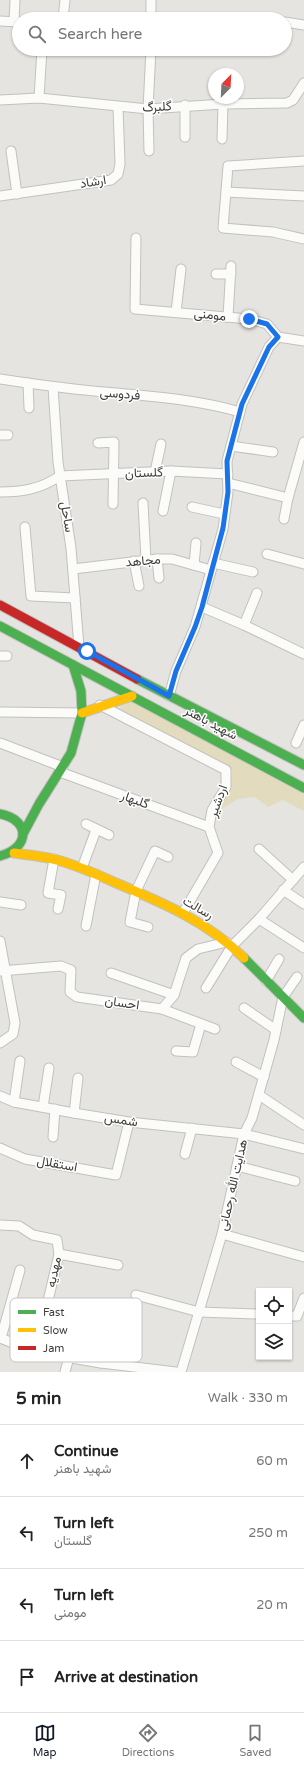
<!DOCTYPE html>
<meta charset="utf-8">
<style>
:root{--surface:#fff;--page:#f2f2f2;--text:#222;--muted:#767676;--line:#e0e0e0;--accent:#111827}
body{margin:0;font-family:"Varela Round",Vazirmatn,sans-serif;background:var(--page);color:var(--text)}
.controls{position:absolute;right:12px;bottom:12px;display:grid;overflow:hidden;border-radius:0px;box-shadow:0 1px 3px #0004}
.controls button{width:36px;height:36px;display:grid;place-items:center;padding:0;border:0;border-bottom:1px solid var(--line);background:var(--surface);color:var(--text);font:20px sans-serif}
.compass{position:absolute;left:208px;top:68px;width:36px;height:36px;border-radius:50%;background:var(--surface);box-shadow:0 1px 3px #0004;rotate:24deg}
.stop{position:absolute;width:12px;height:12px;margin:-9px;border:3px solid #1a73e8;border-radius:50%;background:#fff}
.stop.end{background:#1a73e8;border-color:#fff;box-shadow:0 1px 4px #0008}
.list{margin:0;padding:0;list-style:none}
h2{display:flex;justify-content:space-between;align-items:center;height:52px;margin:0;padding:0 16px;font-size:17px}
h2 small{font-size:13px;font-weight:400;color:var(--muted)}
.list li{display:grid;grid-template-columns:26px 1fr auto;gap:12px;align-items:center;box-sizing:border-box;height:72px;padding:0 16px;border-top:1px solid var(--line)}
.list b{display:block;font-size:15px;white-space:nowrap}
.list p{margin:0;font-size:13px;white-space:nowrap;color:var(--muted)}
.list em{font-size:13px;font-style:normal;color:var(--muted)}
.icon{flex:none;width:22px;height:22px;fill:none;stroke:currentColor;stroke-width:2;stroke-linecap:round;stroke-linejoin:round}
.map{position:relative;flex:none;width:304px;height:1372px;overflow:hidden}
.search{position:absolute;background:var(--surface);box-shadow:0 1px 3px #0004;left:12px;right:12px;top:12px;height:44px;display:flex;align-items:center;gap:10px;box-sizing:border-box;padding:0 14px;border-radius:22px;color:var(--muted);font-size:15px}
.sheet{height:340px;background:var(--surface)}
nav{display:flex;justify-content:space-around;align-items:center;box-sizing:border-box;height:56px;border-top:1px solid var(--line);background:var(--surface);font-size:11px;color:var(--muted)}
nav a{display:grid;justify-items:center;gap:2px}
nav .on{color:var(--accent)}
.map>svg:first-child{display:block}
</style>
<div class="map">
<svg width="304" height="1372" viewBox="0 0 304 1372">
<rect width="100%" height="100%" fill="#e5e4e0"/>
<polygon fill="#e2dbbe" points="131,702 304,794 304,811 283,800 268,807 255,797 238,799 218,811 231,784 232,770 199,752 114,711"/>
<g fill="none" stroke-linecap="round" stroke-linejoin="round">
<defs>
<g id="street">
<polyline points="151,0 151,19"/>
<polyline points="63,19 65,0"/>
<polyline points="0,21 19,22"/>
<polyline points="14,22 15,0"/>
<polyline points="285,22 304,25"/>
<polyline points="39,98 42,49"/>
<polyline points="0,100 39,98 148,109 223,104 287,103 293,100 304,83"/>
<polyline points="185,137 185,105"/>
<polyline points="222,139 223,104"/>
<polyline points="11,151 17,194"/>
<polyline points="149,151 148,109 151,49"/>
<polyline points="304,161 228,166 223,228 273,232 304,239"/>
<polyline points="226,192 304,196"/>
<polyline points="0,196 111,180 118,174 120,164 118,107"/>
<polyline points="136,238 135,309 249,319 267,324 278,337"/>
<polyline points="216,274 231,274"/>
<polyline points="176,312 181,269"/>
<polyline points="228,317 231,266"/>
<polyline points="278,337 304,341"/>
<path d="M0,379C39,385 77,390 116,393C157,397 200,400 240,412"/>
<polyline points="28,383 29,408"/>
<polyline points="53,387 58,462 71,548 79,647"/>
<polyline points="0,435 8,435"/>
<polyline points="98,443 114,442 113,504"/>
<polyline points="231,446 273,452"/>
<polyline points="155,472 161,444"/>
<polyline points="228,483 288,498"/>
<path d="M0,492C23,492 40,489 60,476L171,471L228,474"/>
<polyline points="143,503 146,560"/>
<polyline points="192,507 224,514"/>
<polyline points="163,511 171,471"/>
<polyline points="284,519 288,498 304,442"/>
<polyline points="25,527 31,596 75,598"/>
<polyline points="267,554 304,564"/>
<polyline points="157,559 159,578"/>
<polyline points="134,561 139,586"/>
<polyline points="213,563 253,572"/>
<polyline points="194,565 196,543"/>
<polyline points="73,569 157,559 172,559 211,570"/>
<polyline points="202,607 244,625 304,654"/>
<polyline points="244,625 257,593"/>
<polyline points="0,656 7,656"/>
<polyline points="169,696 176,671 195,627 223,529 228,492 227,461 242,404 269,347 278,337"/>
<polyline points="100,705 226,770 226,787 212,810 209,827 218,853 183,913"/>
<polyline points="0,712 82,713"/>
<polyline points="0,743 63,767"/>
<polyline points="296,743 304,725"/>
<polyline points="60,772 209,827"/>
<polyline points="86,824 109,835"/>
<polyline points="259,849 293,880"/>
<polyline points="54,859 48,893 61,895 58,909"/>
<polyline points="82,868 96,830"/>
<polyline points="283,890 304,904"/>
<polyline points="0,902 21,905"/>
<polyline points="259,919 304,948"/>
<polyline points="86,926 96,874"/>
<polyline points="148,927 130,922 136,891 155,851 168,857"/>
<polyline points="0,941 15,1023 13,1034 0,1043"/>
<polyline points="0,971 61,966 71,970 70,992 77,997 162,1009 174,995 186,958 198,949 227,942"/>
<polyline points="111,973 174,995"/>
<polyline points="266,981 279,959"/>
<polyline points="206,988 232,946 259,919 304,867"/>
<polyline points="244,1008 276,1030"/>
<polyline points="162,1009 215,1029"/>
<polyline points="176,1051 193,1052 201,1024"/>
<polyline points="236,1062 264,1077"/>
<polyline points="259,1095 304,1125"/>
<polyline points="0,1096 14,1102 74,1113 129,1122 244,1134 304,1149"/>
<polyline points="14,1102 20,1061"/>
<polyline points="43,1107 49,1068"/>
<polyline points="74,1113 78,1078"/>
<polyline points="53,1137 55,1109"/>
<polyline points="0,1148 25,1159 116,1175 129,1122"/>
<polyline points="185,1154 192,1128"/>
<polyline points="237,1166 295,1181"/>
<polyline points="0,1225 19,1226 33,1235 57,1240 59,1254 36,1352"/>
<polyline points="222,1234 304,1257"/>
<polyline points="59,1254 118,1265"/>
<polyline points="136,1295 199,1312 259,1314"/>
<polyline points="289,1316 297,1316 304,1298"/>
<polyline points="0,1338 36,1352 101,1363 176,1372"/>
<polyline points="1,1338 20,1270"/>
<polyline points="101,1363 106,1338"/>
<polyline points="65,1372 69,1357"/>
<polyline points="181,1372 222,1234 244,1134 252,1118 274,1040 283,997 297,977"/>
</g>
<g id="fast">
<polyline points="0,626 304,788"/>
<polyline points="137,679 304,765"/>
<path d="M0,814C31,820 30,848 0,856"/>
<polyline points="23,834 39,804 71,753 82,713 81,691 73,665"/>
<polyline points="244,958 304,1018"/>
</g>
<g id="slow">
<polyline points="82,713 132,696"/>
<path d="M14,853C27,855 40,856 53,859C75,864 96,874 116,883C163,903 208,922 244,958"/>
</g>
<polyline id="jam" points="0,605 137,679"/>
</defs>
<use href="#street" stroke="#c2c1be" stroke-width="11"/>
<use href="#fast" stroke="#c2c1be" stroke-width="11"/>
<use href="#slow" stroke="#c2c1be" stroke-width="11"/>
<use href="#jam" stroke="#c2c1be" stroke-width="11"/>
<use href="#street" stroke="#fbfbfa" stroke-width="9"/>
<use href="#fast" stroke="#4caf50" stroke-width="9"/>
<use href="#slow" stroke="#ffc107" stroke-width="9"/>
<use href="#jam" stroke="#c62828" stroke-width="9"/>
</g>
<g fill="none" stroke-linecap="round" stroke-linejoin="round">
<polyline stroke="#1a73e8" stroke-width="5" points="87,651 169,696 176,671 195,627 202,607 223,528 228,492 227,461 242,404 269,347 278,337 267,324 249,319"/>
</g>
<g text-anchor="middle" dominant-baseline="central" stroke-width="3" stroke-linejoin="round" paint-order="stroke">
<g font-size="13" fill="#3d3d3a" stroke="#fff">
<text transform="translate(157 107) rotate(-3)">گلبرگ</text>
<text transform="translate(93 182) rotate(-9)">ارشاد</text>
<text transform="translate(210 315) rotate(6)">مومنی</text>
<text transform="translate(120 394) rotate(5)">فردوسی</text>
<text transform="translate(144 473) rotate(-2)">گلستان</text>
<text transform="translate(67 517) rotate(81)">ساحل</text>
<text transform="translate(143 561) rotate(-5)">مجاهد</text>
<text transform="translate(211 723) rotate(28)">شهید باهنر</text>
<text transform="translate(135 800) rotate(20)">گلبهار</text>
<text transform="translate(218 801) rotate(-70)">اردشیر</text>
<text transform="translate(198 908) rotate(30)">رسالت</text>
<text transform="translate(122 1003) rotate(8)">احسان</text>
<text transform="translate(121 1120) rotate(8)">شمس</text>
<text transform="translate(57 1164) rotate(10)">استقلال</text>
<text transform="translate(233 1185) rotate(-77)">هدایت الله رحمانی</text>
<text transform="translate(54 1272) rotate(-78)">مهدیه</text>
</g>
</g>
<rect x="10" y="1298" width="132" height="64" rx="6" fill="#fff" stroke="#c5c5c4" stroke-width="1"/>
<rect x="18" y="1310" width="18" height="4" fill="#4caf50"/>
<rect x="18" y="1328" width="18" height="4" fill="#ffc107"/>
<rect x="18" y="1346" width="18" height="4" fill="#c62828"/>
<g font-size="11" fill="#3d3d3a">
<text x="43" y="1316">Fast</text>
<text x="43" y="1334">Slow</text>
<text x="43" y="1352">Jam</text>
</g>
</svg>
<div class="controls">
<button><svg class="icon" aria-label="locate" viewBox="0 0 24 24"><circle cx="12" cy="12" r="6"/><path d="M12 2v4M12 18v4M2 12h4M18 12h4"/></svg></button>
<button><svg class="icon" aria-label="layers" viewBox="0 0 24 24"><path d="M12 4l9 5-9 5-9-5zM3 14l9 5 9-5"/></svg></button>
</div>
<svg class="compass" viewBox="-18 -18 36 36"><path d="M0-13l5 13h-10z" fill="#e53935"/><path d="M0 13l5-13h-10z" fill="#767676"/></svg>
<div class="stop" style="left:87px;top:651px"></div>
<div class="stop end" style="left:249px;top:319px"></div>
<div class="search"><svg class="icon" aria-label="search" viewBox="0 0 24 24"><circle cx="10" cy="10" r="6"/><path d="M15 15l6 6"/></svg>Search here</div>
</div>
<section class="sheet">
<h2>5 min<small>Walk · 330 m</small></h2>
<ul class="list">
<li><svg class="icon" aria-label="ahead" viewBox="0 0 24 24"><path d="M12 20V5M6 11l6-6 6 6"/></svg><div><b>Continue</b><p>شهید باهنر</p></div><em>60 m</em></li>
<li><svg class="icon" aria-label="left" viewBox="0 0 24 24"><path d="M17 20v-9H6M10 6l-5 5 5 5"/></svg><div><b>Turn left</b><p>گلستان</p></div><em>250 m</em></li>
<li><svg class="icon" aria-label="left" viewBox="0 0 24 24"><path d="M17 20v-9H6M10 6l-5 5 5 5"/></svg><div><b>Turn left</b><p>مومنی</p></div><em>20 m</em></li>
<li><svg class="icon" aria-label="arrive" viewBox="0 0 24 24"><path d="M6 21V4h12l-3 4 3 4H6"/></svg><div><b>Arrive at destination</b></div></li>
</ul>
</section>
<nav>
<a class="on"><svg class="icon" aria-label="map" viewBox="0 0 24 24"><path d="M3 6l6-2 6 2 6-2v14l-6 2-6-2-6 2zM9 4v14M15 6v14"/></svg>Map</a>
<a><svg class="icon" aria-label="directions" viewBox="0 0 24 24"><path d="M12 3l9 9-9 9-9-9zM9 14v-3h6M13 9l2 2-2 2"/></svg>Directions</a>
<a><svg class="icon" aria-label="saved" viewBox="0 0 24 24"><path d="M7 4h10v16l-5-4-5 4z"/></svg>Saved</a>
</nav>
